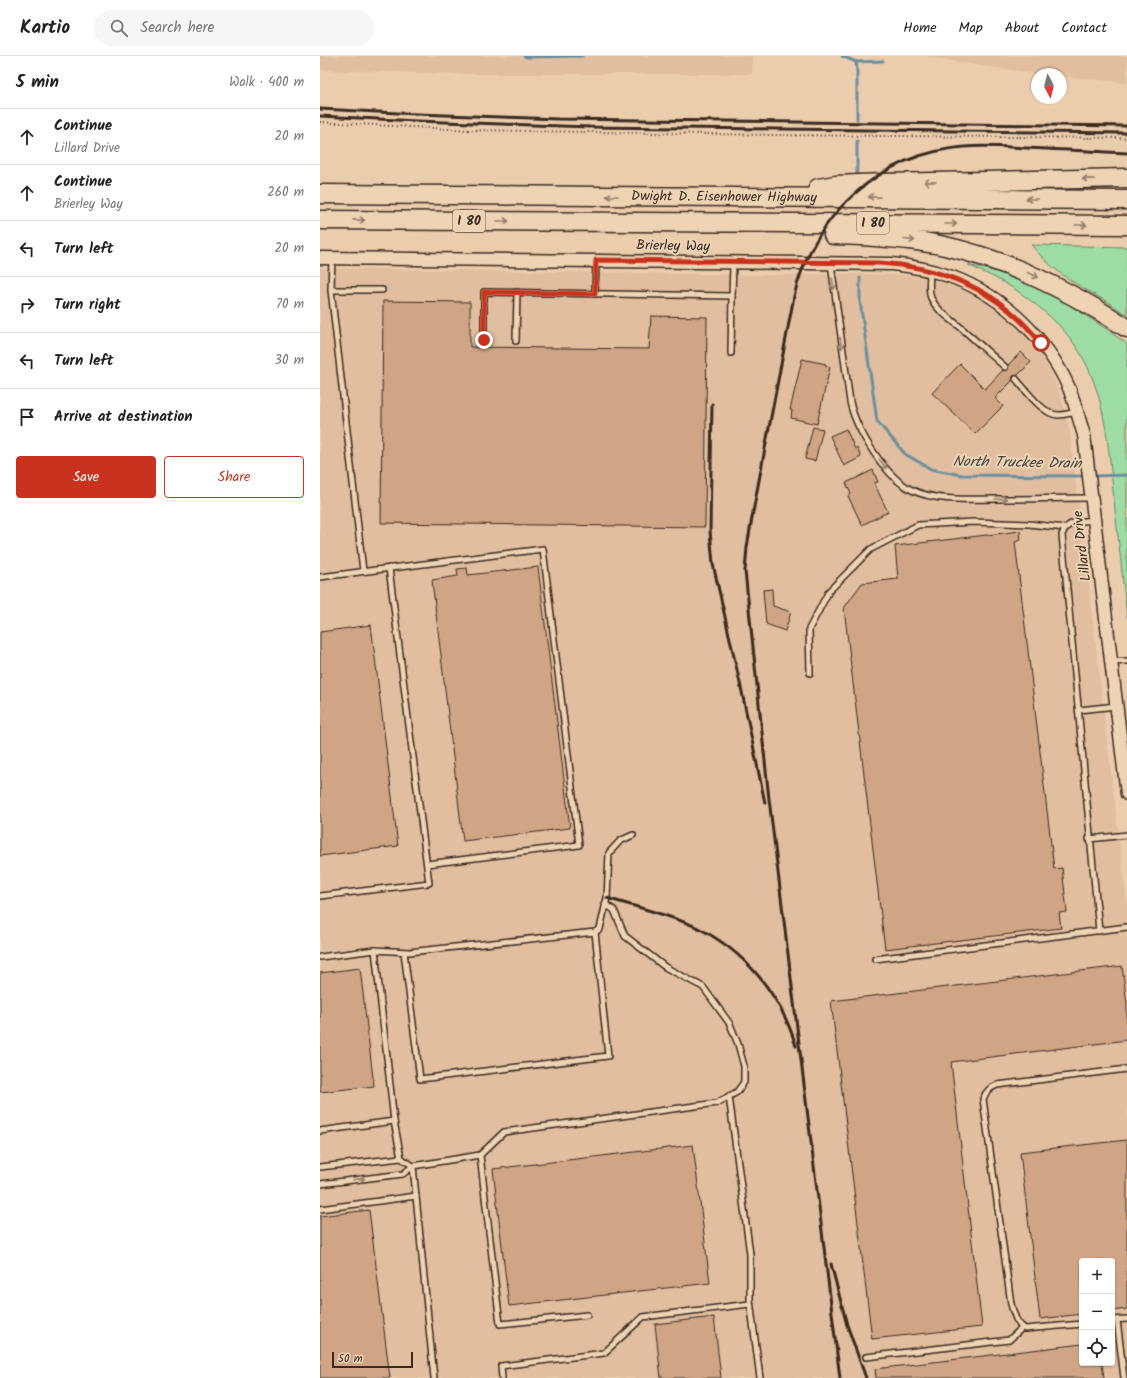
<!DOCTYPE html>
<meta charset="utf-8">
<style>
:root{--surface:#fff;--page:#f6f6f6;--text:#222;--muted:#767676;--line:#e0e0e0;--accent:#c8321e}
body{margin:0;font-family:Kalam,sans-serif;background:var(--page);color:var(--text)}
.controls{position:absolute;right:12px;bottom:12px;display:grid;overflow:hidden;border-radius:4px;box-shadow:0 1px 3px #0004}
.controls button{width:36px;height:36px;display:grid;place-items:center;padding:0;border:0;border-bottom:1px solid var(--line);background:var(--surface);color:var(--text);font:20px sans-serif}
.compass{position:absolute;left:711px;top:12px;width:36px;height:36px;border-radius:50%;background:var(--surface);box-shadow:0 1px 3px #0004;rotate:173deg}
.scale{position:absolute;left:12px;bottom:10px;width:81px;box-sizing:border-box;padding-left:4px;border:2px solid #3b2a1e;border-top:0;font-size:11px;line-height:14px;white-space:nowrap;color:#3b2a1e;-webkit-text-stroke:3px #eed3b5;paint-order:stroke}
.stop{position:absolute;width:12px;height:12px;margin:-9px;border:3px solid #c8321e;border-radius:50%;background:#fff}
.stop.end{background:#c8321e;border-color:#fff;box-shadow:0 1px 4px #0008}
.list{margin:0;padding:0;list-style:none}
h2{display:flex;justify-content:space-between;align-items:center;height:52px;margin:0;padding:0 16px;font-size:17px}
h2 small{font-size:13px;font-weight:400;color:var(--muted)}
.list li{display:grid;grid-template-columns:26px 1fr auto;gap:12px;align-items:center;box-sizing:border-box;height:56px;padding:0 16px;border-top:1px solid var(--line)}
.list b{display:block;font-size:15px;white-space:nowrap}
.list p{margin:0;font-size:13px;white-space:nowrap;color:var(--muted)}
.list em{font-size:13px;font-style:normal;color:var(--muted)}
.actions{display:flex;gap:8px;padding:12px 16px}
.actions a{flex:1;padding:9px 0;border:1px solid var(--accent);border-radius:4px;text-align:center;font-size:14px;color:var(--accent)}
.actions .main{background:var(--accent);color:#fff}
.icon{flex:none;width:22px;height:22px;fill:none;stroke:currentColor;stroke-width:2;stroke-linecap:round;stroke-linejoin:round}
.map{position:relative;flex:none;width:807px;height:1322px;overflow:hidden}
header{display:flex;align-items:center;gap:24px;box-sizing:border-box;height:56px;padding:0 20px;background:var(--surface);border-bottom:1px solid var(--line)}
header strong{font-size:19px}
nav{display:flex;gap:22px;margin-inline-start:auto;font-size:14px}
.search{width:280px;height:36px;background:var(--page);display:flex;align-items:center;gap:10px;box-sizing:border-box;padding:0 14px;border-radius:22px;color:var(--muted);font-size:15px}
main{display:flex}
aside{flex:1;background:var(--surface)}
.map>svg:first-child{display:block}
</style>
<header>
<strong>Kartio</strong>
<div class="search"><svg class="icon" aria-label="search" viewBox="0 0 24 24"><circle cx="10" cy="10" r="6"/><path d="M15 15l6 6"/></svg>Search here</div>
<nav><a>Home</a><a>Map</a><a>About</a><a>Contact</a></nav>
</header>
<main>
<aside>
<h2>5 min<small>Walk · 400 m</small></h2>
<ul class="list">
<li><svg class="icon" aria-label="ahead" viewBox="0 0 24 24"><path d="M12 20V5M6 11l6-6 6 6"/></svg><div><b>Continue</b><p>Lillard Drive</p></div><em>20 m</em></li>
<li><svg class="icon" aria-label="ahead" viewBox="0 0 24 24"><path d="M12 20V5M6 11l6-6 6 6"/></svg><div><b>Continue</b><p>Brierley Way</p></div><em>260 m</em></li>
<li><svg class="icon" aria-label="left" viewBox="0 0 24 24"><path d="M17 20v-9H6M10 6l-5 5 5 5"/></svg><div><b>Turn left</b></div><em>20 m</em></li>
<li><svg class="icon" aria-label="right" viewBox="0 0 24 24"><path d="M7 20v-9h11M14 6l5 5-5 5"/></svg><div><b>Turn right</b></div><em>70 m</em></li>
<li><svg class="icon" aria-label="left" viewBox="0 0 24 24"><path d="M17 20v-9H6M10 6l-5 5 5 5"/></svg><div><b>Turn left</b></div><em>30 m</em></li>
<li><svg class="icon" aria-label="arrive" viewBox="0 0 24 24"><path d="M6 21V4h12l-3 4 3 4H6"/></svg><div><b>Arrive at destination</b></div></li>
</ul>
<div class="actions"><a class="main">Save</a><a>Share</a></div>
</aside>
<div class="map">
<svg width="807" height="1322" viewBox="0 0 807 1322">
<rect width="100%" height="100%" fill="#ebcdae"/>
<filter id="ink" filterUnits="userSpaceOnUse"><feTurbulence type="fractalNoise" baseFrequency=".025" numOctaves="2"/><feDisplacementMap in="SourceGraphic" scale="8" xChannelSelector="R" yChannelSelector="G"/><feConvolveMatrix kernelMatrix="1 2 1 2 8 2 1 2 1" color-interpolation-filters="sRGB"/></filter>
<g filter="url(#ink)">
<g fill="#e0be9f" fill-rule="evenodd">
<polygon points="0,0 432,0 432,18 142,18 0,14"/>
<polygon points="605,0 807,0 807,27 741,20 741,18 721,18 635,6"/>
<path d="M0,212L441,219L526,218L590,219L613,224L633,230L662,242L702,275L716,293L729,312L738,332L745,354L750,377L807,847V1322H0ZM762,1205H792V1307H762Z"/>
</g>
<g fill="#9ddca5" stroke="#6c8362">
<path d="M711,189L807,191V259C786,243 761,233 740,217C729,209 720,199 711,189Z"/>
<path d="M648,209L686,218L734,239L782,270L807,288V561C803,522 798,483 794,444C788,389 786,328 750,282C735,263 714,246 693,232C679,223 663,216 648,209Z"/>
</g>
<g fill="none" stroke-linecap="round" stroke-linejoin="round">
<g stroke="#6d8f9d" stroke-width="3">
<polyline points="204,0 207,1 262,0"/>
<polyline points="522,0 536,6 563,5"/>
<polyline points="536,6 537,15 537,63"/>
<polyline points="537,117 537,85"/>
<polyline points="540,222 540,245 557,365 585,398 611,413 642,419 765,420"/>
<polyline points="771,420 807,419"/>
</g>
</g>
<g fill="#d0a586" stroke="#3b2a1e">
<polygon points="63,245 150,246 150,291 329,293 331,260 387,261 385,471 61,467"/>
<polygon points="701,296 711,306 698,319 693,320 692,325 675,342 683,350 655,378 612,337 640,308 665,333 683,314 688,314 688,309"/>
<polygon points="482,303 506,308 505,309 510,311 497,368 471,362 472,354 470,354"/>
<polygon points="493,371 503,373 495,405 485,403"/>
<polygon points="526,373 535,393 537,392 541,401 524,410 510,380"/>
<polygon points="553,414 558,426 554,427 568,456 542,469 528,440 531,438 526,427"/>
<polygon points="700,475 701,484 695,486 734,813 742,812 747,856 739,857 741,872 565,893 524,552 542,527 578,523 575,490"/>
<polygon points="218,511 250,772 143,785 112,524 138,520 137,513 147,512 148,519"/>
<polygon points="452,533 453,550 471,556 465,575 446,568 443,534"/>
<polygon points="51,569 78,790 0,800 0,576"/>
<polygon points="802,910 807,948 807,984 631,1006 662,1271 552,1283 511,945"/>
<polygon points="40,912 54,1030 0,1036 0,917"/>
<polygon points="807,1084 807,1253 792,1255 792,1205 762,1205 762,1258 720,1263 700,1096"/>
<polygon points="373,1089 390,1227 189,1250 173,1113"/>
<polygon points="49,1154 70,1322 0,1322 0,1160"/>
<polygon points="394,1261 401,1322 341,1322 335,1268"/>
<polygon points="762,1288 762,1307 782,1307 784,1322 556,1322 555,1313"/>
</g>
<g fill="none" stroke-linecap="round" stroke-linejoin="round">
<defs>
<g id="service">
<polyline points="12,202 11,234 43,515"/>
<path d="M511,208L530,346C536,374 566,422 592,434C617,446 650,443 676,443C708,443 740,442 771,442"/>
<path d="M610,215C610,224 608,234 611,242C617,255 630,262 639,270C655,284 670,298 685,311"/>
<polyline points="11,234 62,234"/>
<polyline points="275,238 276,205"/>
<polyline points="164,284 164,236 412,240 413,207"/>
<polyline points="196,285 197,236"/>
<polyline points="411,297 412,240"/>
<path d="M696,323C705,333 723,359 738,359C744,359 751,357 757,356"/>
<path d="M774,464C760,466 747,464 742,479L779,875"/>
<polyline points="0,521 223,493 259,789 107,808"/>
<polyline points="792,606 807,605"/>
<polyline points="490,617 489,573 509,535 551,493 598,469 653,466 709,468 745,472"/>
<polyline points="759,654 796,650"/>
<polyline points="769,783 807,779"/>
<polyline points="0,840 109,827 69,512"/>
<polyline points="275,876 280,873 287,842 289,797 300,785 313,779"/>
<polyline points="55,894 89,896 275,876 288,1000 100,1023 84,896"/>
<polyline points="0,901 55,894 74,1065 81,1102"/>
<polyline points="555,903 807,871"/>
<polyline points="409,1040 430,1198 430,1244 440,1322"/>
<polyline points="0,1075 74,1065"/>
<polyline points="160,1099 184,1076 397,1047 417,1036 424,1026 424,1010 418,988 410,968 383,931 345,911 305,880 294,854 285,848"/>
<polyline points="0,1111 81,1102 93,1110 83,1118 0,1128"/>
<polyline points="0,1153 96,1140"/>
<polyline points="792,1264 807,1263"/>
<polyline points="797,1264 804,1322"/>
<path d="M762,1268L705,1273C696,1268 694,1258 691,1248L663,1043C666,1035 670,1032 677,1029L807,1013"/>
<polyline points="546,1301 689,1284 702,1272"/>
<polyline points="114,1322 93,1110 160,1099 180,1268 267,1259"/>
<polyline points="182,1322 181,1310 284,1297 323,1261 430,1248"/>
</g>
<path id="tertiary" d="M0,202L572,208C592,210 612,214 632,221C683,240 727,282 749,332C755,347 759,363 764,379L807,738"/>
<g id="motorway">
<polyline points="498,132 516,129 563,127 807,122"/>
<path id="s1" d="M0,138L807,144"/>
<polyline points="0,164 807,169"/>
<path d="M513,179C550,180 588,182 625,190C691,205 750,235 807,272"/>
</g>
</defs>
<use href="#service" stroke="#3b2a1e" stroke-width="8"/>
<use href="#tertiary" stroke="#3b2a1e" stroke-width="15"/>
<use href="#motorway" stroke="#3b2a1e" stroke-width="21"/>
<polyline stroke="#3b2a1e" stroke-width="2" stroke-dasharray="1 3" stroke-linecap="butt" points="0,66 149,74 453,79 807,82"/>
<use href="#service" stroke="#eed3b5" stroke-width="5"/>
<use href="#tertiary" stroke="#eed3b5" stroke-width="12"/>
<use href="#motorway" stroke="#eed3b5" stroke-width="18"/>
<g stroke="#3b2a1e" stroke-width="3">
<polyline points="0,53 97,58 238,63 807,70"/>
<polyline points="0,60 96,65 270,71 807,77"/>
<polyline points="392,348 390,475 393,508 422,636 445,747"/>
<path d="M287,842C316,851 346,858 374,870C424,894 460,937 476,990"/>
<polyline points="511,1208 527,1269 546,1322"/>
<path d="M520,1322L449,743L425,515L427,491L433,456L474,240C494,159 559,98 644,91C665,89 686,91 707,92C741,94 774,95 807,97"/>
</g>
</g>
<defs><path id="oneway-shaft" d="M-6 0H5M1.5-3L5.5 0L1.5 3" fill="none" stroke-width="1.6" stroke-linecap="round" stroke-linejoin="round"/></defs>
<g stroke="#947e6a">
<use href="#oneway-shaft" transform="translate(768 123) rotate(179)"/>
<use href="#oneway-shaft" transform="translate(610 126) rotate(179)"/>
<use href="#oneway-shaft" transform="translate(292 140) rotate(-180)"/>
<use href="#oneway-shaft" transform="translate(554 141) rotate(-179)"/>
<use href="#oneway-shaft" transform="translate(712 143) rotate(-180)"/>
<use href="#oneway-shaft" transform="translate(39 164) rotate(1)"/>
<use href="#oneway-shaft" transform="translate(183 165)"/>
<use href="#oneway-shaft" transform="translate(631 168)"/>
<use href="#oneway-shaft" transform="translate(761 169)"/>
<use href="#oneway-shaft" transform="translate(589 184) rotate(7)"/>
<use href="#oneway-shaft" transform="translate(713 219) rotate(24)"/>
<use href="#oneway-shaft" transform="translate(513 228) rotate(83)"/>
<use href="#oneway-shaft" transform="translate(521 287) rotate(82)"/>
<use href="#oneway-shaft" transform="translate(563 408) rotate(51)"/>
<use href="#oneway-shaft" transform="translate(681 443)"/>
<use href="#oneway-shaft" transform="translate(39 1123) rotate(-7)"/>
</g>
</g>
<g fill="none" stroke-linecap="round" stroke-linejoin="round" filter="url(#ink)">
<path stroke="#c8321e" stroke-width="5" d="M164,284V236L275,238L276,204L560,207C613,210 665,229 703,267C709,273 715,280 721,287"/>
</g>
<g text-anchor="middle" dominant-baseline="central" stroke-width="4" stroke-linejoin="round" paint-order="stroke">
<g fill="#eed3b5" stroke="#715d4b" stroke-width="1">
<rect x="133" y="154" width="32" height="22" rx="3"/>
<rect x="537" y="156" width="32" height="22" rx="3"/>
</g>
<g font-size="13" font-weight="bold" fill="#3b2a1e">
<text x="149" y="165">I 80</text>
<text x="553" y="167">I 80</text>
</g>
<g font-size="14" fill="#3b2a1e" stroke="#eed3b5">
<text stroke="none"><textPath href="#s1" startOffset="404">Dwight D. Eisenhower Highway</textPath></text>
<text transform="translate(353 190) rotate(1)">Brierley Way</text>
<text transform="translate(762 490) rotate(-97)">Lillard Drive</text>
</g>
<g font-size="15" font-style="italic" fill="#48433e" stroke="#eed3b5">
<text transform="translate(697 407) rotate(1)">North Truckee Drain</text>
</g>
</g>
</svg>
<div class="controls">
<button>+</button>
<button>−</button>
<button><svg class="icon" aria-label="locate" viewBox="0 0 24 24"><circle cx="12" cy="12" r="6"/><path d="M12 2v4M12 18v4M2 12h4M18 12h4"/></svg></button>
</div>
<svg class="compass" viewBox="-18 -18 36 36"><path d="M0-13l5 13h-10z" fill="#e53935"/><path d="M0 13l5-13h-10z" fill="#767676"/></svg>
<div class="scale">50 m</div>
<div class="stop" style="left:721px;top:287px"></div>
<div class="stop end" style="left:164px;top:284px"></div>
</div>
</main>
